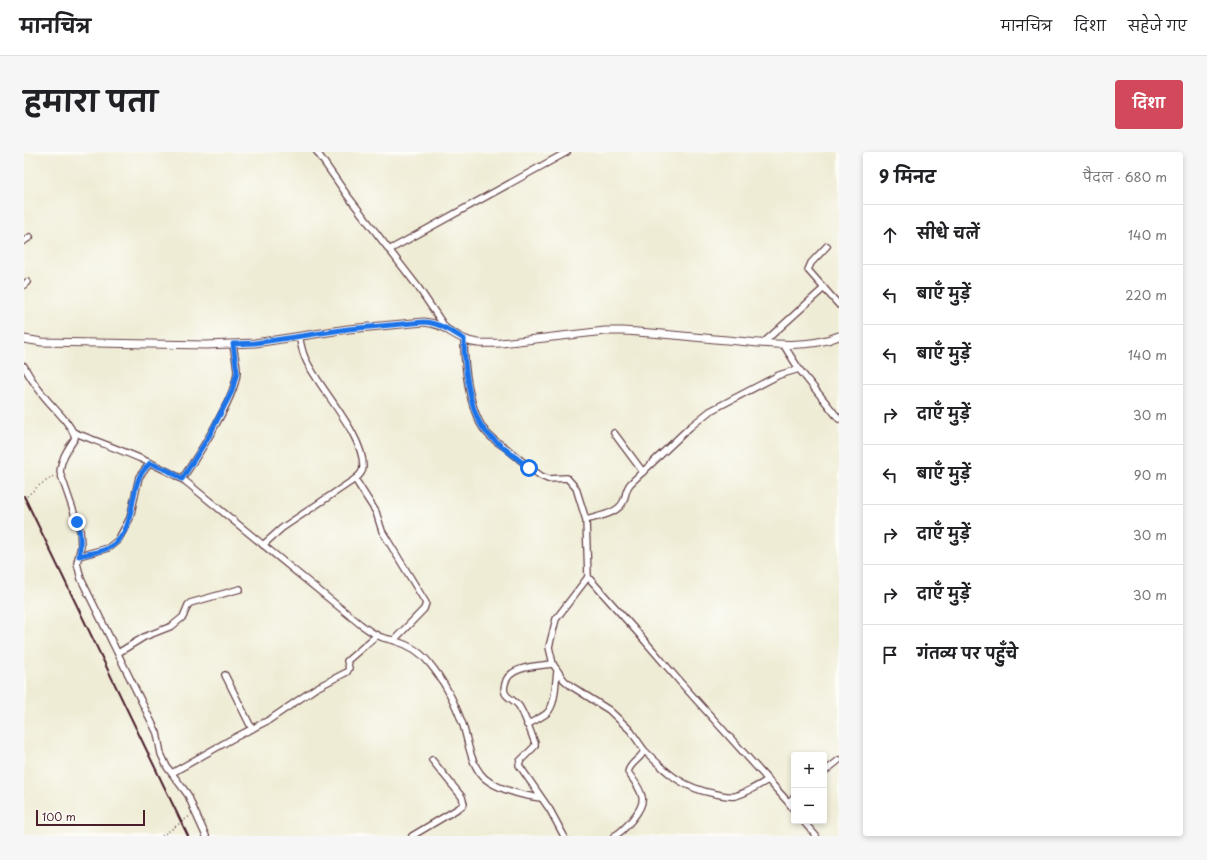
<!DOCTYPE html>
<html lang="hi">
<meta charset="utf-8">
<style>
:root{--surface:#fff;--page:#f6f6f6;--text:#202124;--muted:#757577;--line:#e0e0e0;--accent:#d1495b}
body{margin:0;font-family:"Playpen Sans","Playpen Sans Deva",sans-serif;background:var(--page);color:var(--text)}
.controls{position:absolute;right:12px;bottom:12px;display:grid;overflow:hidden;border-radius:4px;box-shadow:0 2px 6px #0003}
.controls button{width:36px;height:36px;display:grid;place-items:center;padding:0;border:0;border-bottom:1px solid var(--line);background:var(--surface);color:var(--text);font:20px sans-serif}
.scale{position:absolute;left:12px;bottom:10px;width:109px;box-sizing:border-box;padding-left:4px;border:2px solid #4a1f2b;border-top:0;font-size:11px;line-height:14px;white-space:nowrap;color:#4a1f2b;-webkit-text-stroke:3px #fdfcf7;paint-order:stroke}
.stop{position:absolute;width:12px;height:12px;margin:-9px;border:3px solid #1a73e8;border-radius:50%;background:#fff}
.stop.end{background:#1a73e8;border-color:#fff;box-shadow:0 1px 4px #0008}
.list{margin:0;padding:0;list-style:none}
h2{display:flex;justify-content:space-between;align-items:center;height:52px;margin:0;padding:0 16px;font-size:17px}
h2 small{font-size:13px;font-weight:400;color:var(--muted)}
.list li{display:grid;grid-template-columns:26px 1fr auto;gap:12px;align-items:center;box-sizing:border-box;height:60px;padding:0 16px;border-top:1px solid var(--line)}
.list b{display:block;font-size:15px;white-space:nowrap}
.list em{font-size:13px;font-style:normal;color:var(--muted)}
.icon{flex:none;width:22px;height:22px;fill:none;stroke:currentColor;stroke-width:2;stroke-linecap:round;stroke-linejoin:round}
.map{position:relative;flex:none;width:815px;height:684px;overflow:hidden;border-radius:4px}
header{display:flex;align-items:center;gap:24px;box-sizing:border-box;height:56px;padding:0 20px;background:var(--surface);border-bottom:1px solid var(--line)}
header strong{font-size:19px}
nav{display:flex;gap:22px;margin-inline-start:auto;font-size:14px}
.intro{display:flex;align-items:center;justify-content:space-between;box-sizing:border-box;height:96px;padding:0 24px}
h1{margin:0;font-size:28px}
.button{padding:10px 18px;border-radius:4px;background:var(--accent);color:#fff;font-size:14px;font-weight:700}
main{display:flex;gap:24px;padding:0 24px}
aside{flex:1;background:var(--surface);border-radius:4px;box-shadow:0 2px 6px #0003}
.map>svg:first-child{display:block}
</style>
<header>
<strong>मानचित्र</strong>
<nav><a>मानचित्र</a><a>दिशा</a><a>सहेजे गए</a></nav>
</header>
<div class="intro"><h1>हमारा पता</h1><a class="button">दिशा</a></div>
<main>
<div class="map">
<svg width="815" height="684" viewBox="0 0 815 684">
<rect width="100%" height="100%" fill="#fdfcf7"/>
<filter id="ink" filterUnits="userSpaceOnUse"><feTurbulence type="fractalNoise" baseFrequency=".025" numOctaves="2"/><feDisplacementMap in="SourceGraphic" scale="8" xChannelSelector="R" yChannelSelector="G"/><feConvolveMatrix kernelMatrix="1 2 1 2 8 2 1 2 1" color-interpolation-filters="sRGB"/></filter>
<filter id="wash" filterUnits="userSpaceOnUse"><feTurbulence type="fractalNoise" baseFrequency=".012" numOctaves="4" result="noise"/><feDisplacementMap in="SourceGraphic" scale="16" xChannelSelector="R" yChannelSelector="G"/><feGaussianBlur stdDeviation="0.9" result="paint"/><feColorMatrix in="noise" values="0 0 0 0 0 0 0 0 0 0 0 0 0 0 0 0 0 1.4 0 .05"/><feComposite in="paint" operator="in"/></filter>
<g filter="url(#wash)">
<rect width="100%" height="100%" fill="#efecd5"/>
</g>
<g filter="url(#ink)">
<g fill="none" stroke-linecap="round" stroke-linejoin="round">
<defs>
<g id="minor">
<polyline points="293,0 323,43 394,135 421,175"/>
<polyline points="0,89 6,85"/>
<polyline points="803,94 787,111 784,118 815,153"/>
<polyline points="365,98 543,0"/>
<polyline points="0,133 3,130"/>
<path d="M440,187C440,213 445,260 462,280C467,286 474,291 481,295C493,305 504,315 517,324L524,327L543,326L552,336L562,368L564,425L532,467L525,495L529,512L540,528L547,534L585,558L606,578L620,598C618,607 606,610 604,620C609,628 616,635 618,645C621,656 600,679 590,684"/>
<polyline points="739,191 800,136"/>
<polyline points="759,192 775,217 815,267"/>
<path d="M0,214C5,224 12,234 19,243C28,255 48,272 51,286C44,297 37,306 36,320L56,378L57,394L53,411L57,427L133,581L137,602L143,615L164,643L171,660L182,684"/>
<path d="M49,280C87,295 126,308 161,329L336,472C343,477 349,482 357,485C361,487 367,487 371,489C386,493 397,500 406,512C421,530 431,551 439,573C444,589 446,608 456,621C466,636 500,644 517,646"/>
<polyline points="590,281 619,320"/>
<path d="M158,327C173,305 212,245 213,220C213,211 210,201 209,192"/>
<polyline points="331,327 352,360 358,379 402,451 400,457 370,488"/>
<path d="M562,368C574,364 595,362 600,348C602,342 602,336 607,331L666,275L686,259L755,223L775,217"/>
<path d="M239,393L258,376L331,327C335,324 339,320 339,315C340,283 296,238 282,208C278,200 277,192 275,184"/>
<polyline points="55,404 84,396 94,388 106,366 115,325 126,311"/>
<polyline points="564,425 614,481 657,531 764,650 770,658"/>
<polyline points="94,501 120,485 148,474 159,465 164,453 166,451 216,437"/>
<path d="M529,512C514,514 484,514 481,532C480,535 480,538 481,541C484,547 491,548 495,554C502,565 506,579 511,591V594L496,609L495,613L526,658L540,684"/>
<polyline points="201,523 228,577"/>
<path d="M503,573C509,569 517,566 523,561C532,552 531,532 533,520"/>
<path d="M620,598C643,621 658,636 692,642C698,643 704,645 711,644C723,641 733,634 744,628"/>
<polyline points="800,620 815,608"/>
<polyline points="148,621 206,588 245,568 292,536 323,520 325,516 323,509 353,483"/>
<polyline points="764,650 770,645"/>
<polyline points="779,669 792,684"/>
<polyline points="388,684 435,656 440,652 438,645 408,608"/>
</g>
<path id="tertiary" d="M0,187L18,190L182,193L231,191L324,177L400,170C420,172 424,180 440,187C451,193 465,191 477,191L581,179H599C633,181 668,185 703,188C737,191 782,198 815,184"/>
</defs>
<use href="#minor" stroke="#633e44" stroke-width="8"/>
<use href="#tertiary" stroke="#633e44" stroke-width="9"/>
<g stroke="#633e44" stroke-width="1.5" stroke-dasharray="1 3" stroke-linecap="butt">
<polyline points="0,347 13,335 31,323"/>
<polyline points="138,684 166,664"/>
</g>
<use href="#minor" stroke="#fff" stroke-width="5.5"/>
<use href="#tertiary" stroke="#fff" stroke-width="7"/>
<polyline stroke="#4a1f2b" stroke-width="2" points="0,344 164,684"/>
</g>
</g>
<g fill="none" stroke-linecap="round" stroke-linejoin="round" filter="url(#ink)">
<path stroke="#1a73e8" stroke-width="5" d="M53,370C57,381 57,392 55,404C65,401 79,400 88,394C110,378 106,347 115,326C117,320 123,315 126,311L145,319L158,327L185,284L208,239L213,220L209,192L231,191L324,177L400,170C415,171 427,179 440,187C440,212 445,261 462,280C474,293 491,304 505,316"/>
</g>
</svg>
<div class="controls">
<button>+</button>
<button>−</button>
</div>
<div class="scale">100 m</div>
<div class="stop" style="left:505px;top:316px"></div>
<div class="stop end" style="left:53px;top:370px"></div>
</div>
<aside>
<h2>9 मिनट<small>पैदल · 680 m</small></h2>
<ul class="list">
<li><svg class="icon" aria-label="ahead" viewBox="0 0 24 24"><path d="M12 20V5M6 11l6-6 6 6"/></svg><div><b>सीधे चलें</b></div><em>140 m</em></li>
<li><svg class="icon" aria-label="left" viewBox="0 0 24 24"><path d="M17 20v-9H6M10 6l-5 5 5 5"/></svg><div><b>बाएँ मुड़ें</b></div><em>220 m</em></li>
<li><svg class="icon" aria-label="left" viewBox="0 0 24 24"><path d="M17 20v-9H6M10 6l-5 5 5 5"/></svg><div><b>बाएँ मुड़ें</b></div><em>140 m</em></li>
<li><svg class="icon" aria-label="right" viewBox="0 0 24 24"><path d="M7 20v-9h11M14 6l5 5-5 5"/></svg><div><b>दाएँ मुड़ें</b></div><em>30 m</em></li>
<li><svg class="icon" aria-label="left" viewBox="0 0 24 24"><path d="M17 20v-9H6M10 6l-5 5 5 5"/></svg><div><b>बाएँ मुड़ें</b></div><em>90 m</em></li>
<li><svg class="icon" aria-label="right" viewBox="0 0 24 24"><path d="M7 20v-9h11M14 6l5 5-5 5"/></svg><div><b>दाएँ मुड़ें</b></div><em>30 m</em></li>
<li><svg class="icon" aria-label="right" viewBox="0 0 24 24"><path d="M7 20v-9h11M14 6l5 5-5 5"/></svg><div><b>दाएँ मुड़ें</b></div><em>30 m</em></li>
<li><svg class="icon" aria-label="arrive" viewBox="0 0 24 24"><path d="M6 21V4h12l-3 4 3 4H6"/></svg><div><b>गंतव्य पर पहुँचे</b></div></li>
</ul>
</aside>
</main>
